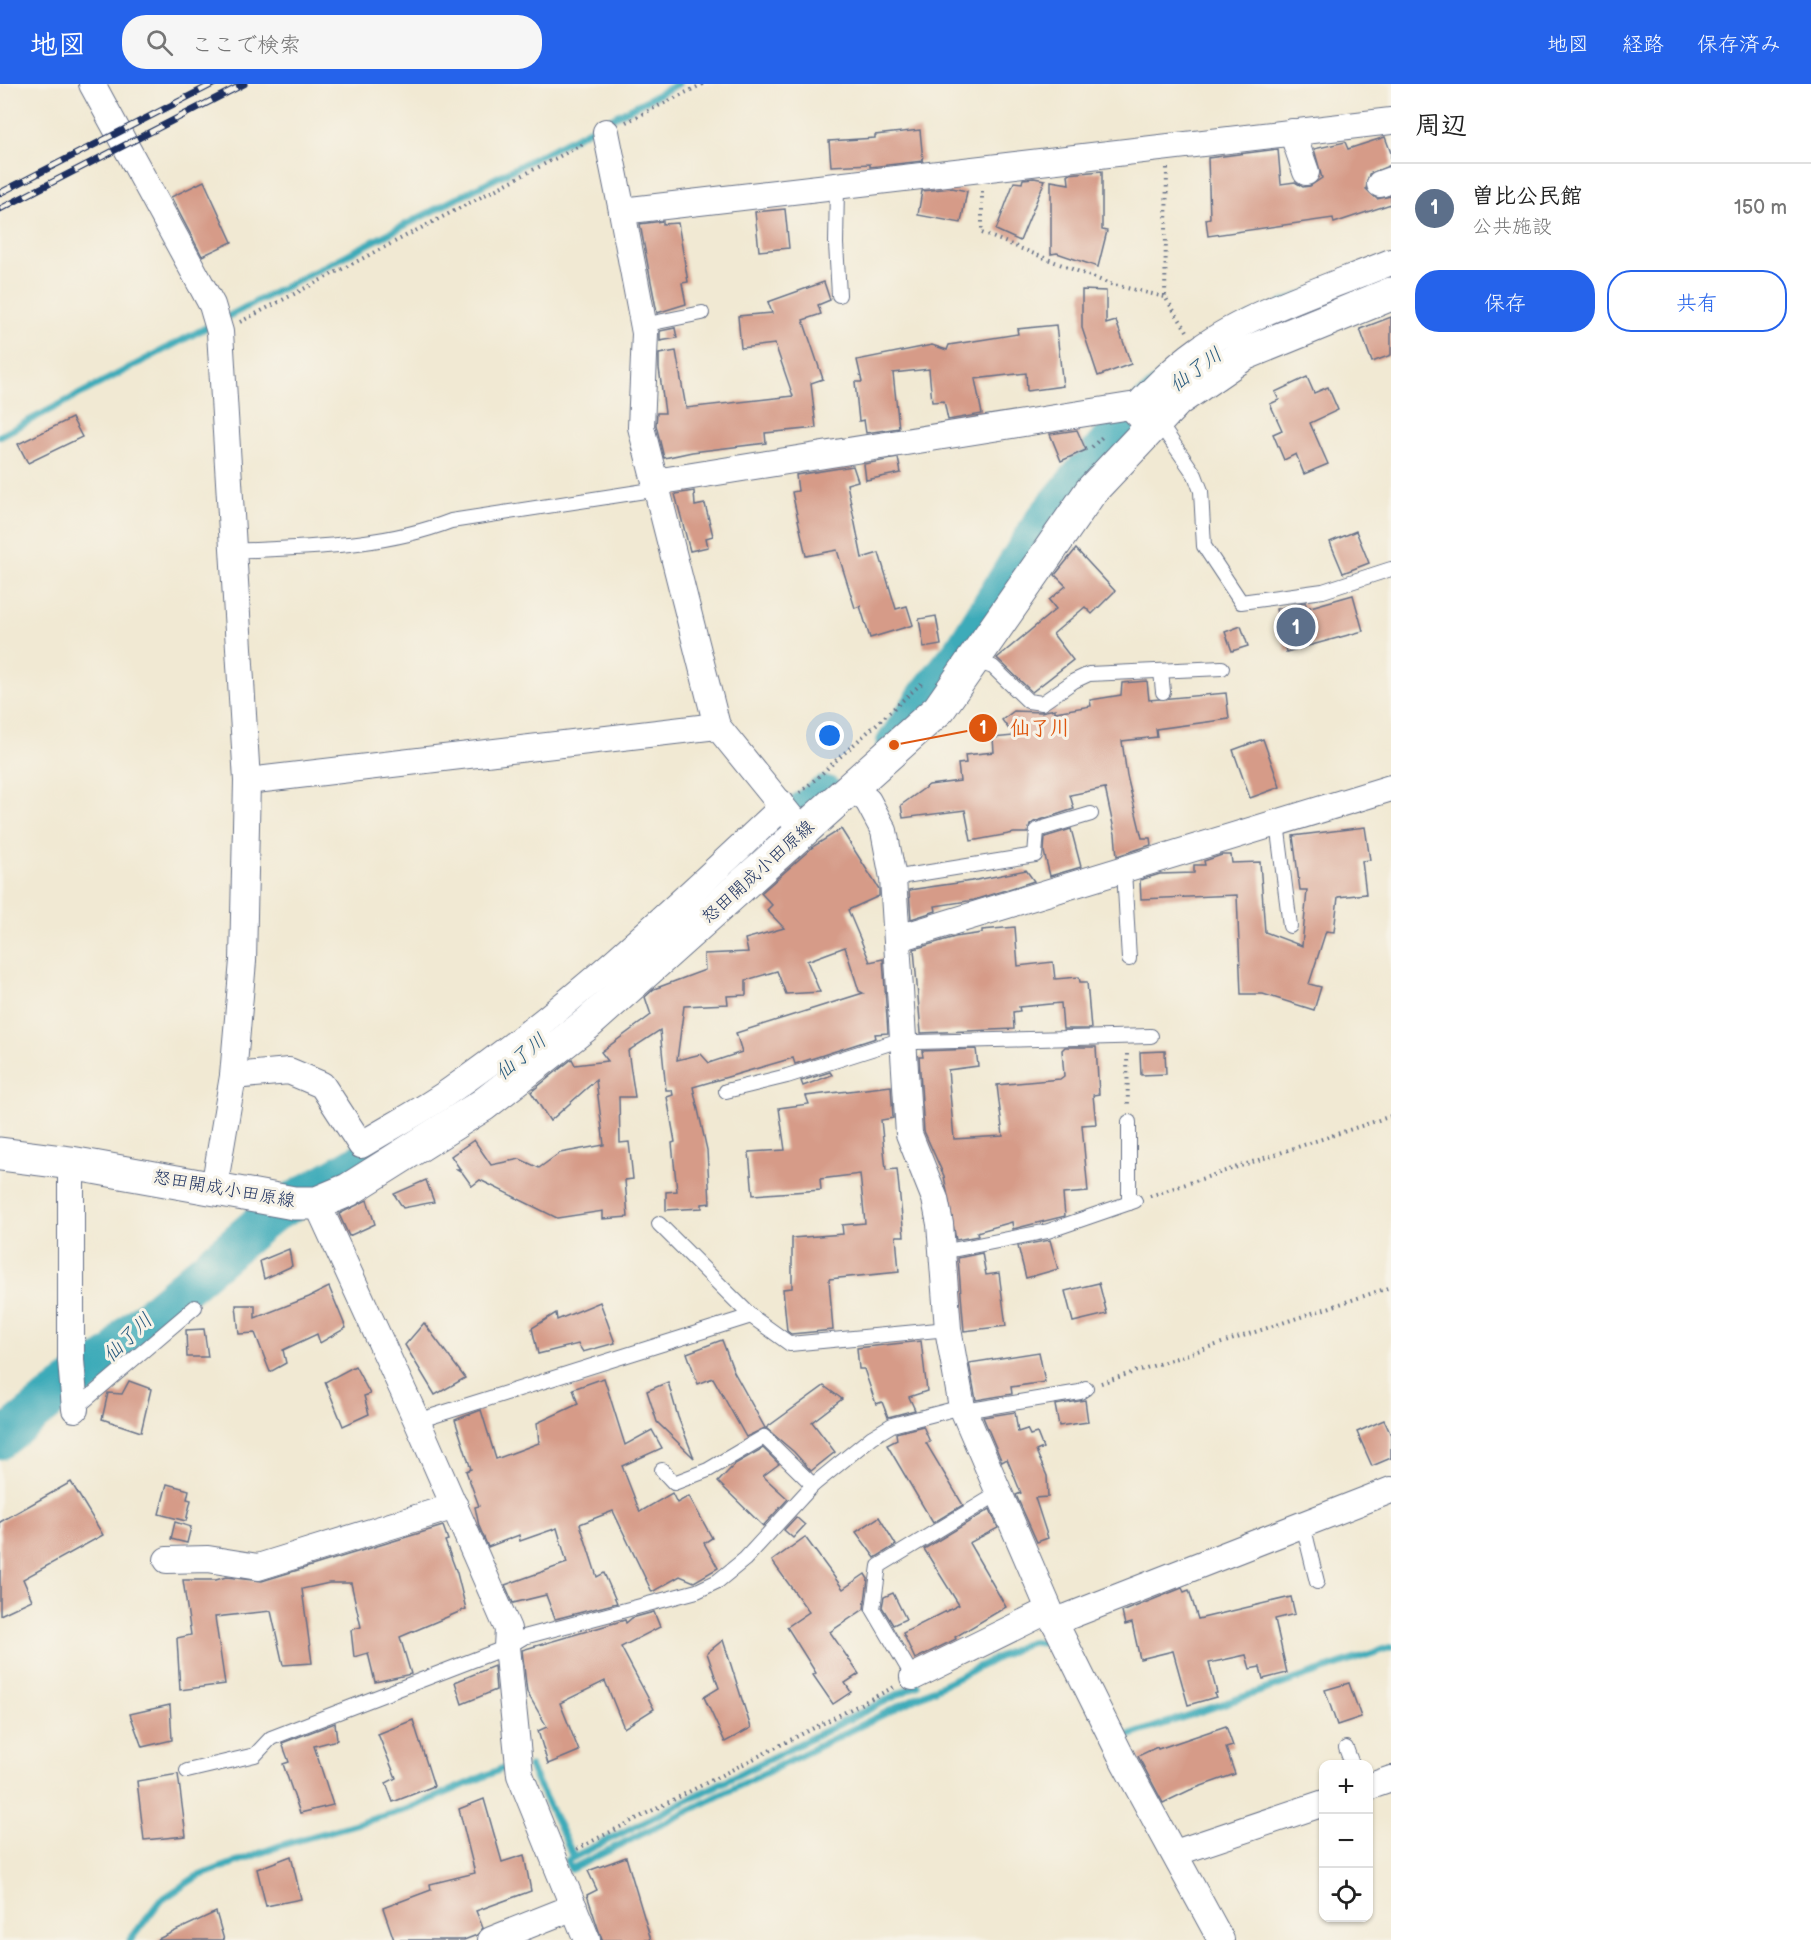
<!DOCTYPE html>
<html lang="ja">
<meta charset="utf-8">
<style>
:root{--surface:#fff;--page:#f6f6f6;--text:#222;--muted:#767676;--line:#e0e0e0;--accent:#2563eb}
body{margin:0;font-family:"Balsamiq Sans","Klee One",sans-serif;background:var(--page);color:var(--text)}
.controls{position:absolute;right:18px;bottom:18px;display:grid;overflow:hidden;border-radius:12px;box-shadow:0 2px 4px #0004}
.controls button{width:54px;height:54px;display:grid;place-items:center;padding:0;border:0;border-bottom:2px solid var(--line);background:var(--surface);color:var(--text);font:30px sans-serif}
.you{position:absolute;left:830px;top:652px;width:21px;height:21px;margin:-15px;border:4px solid #fff;border-radius:50%;background:#1a73e8;box-shadow:0 0 0 9px #1a73e833}
.badge{display:grid;place-items:center;width:39px;height:39px;border-radius:50%;background:var(--accent);color:#fff;font-size:20px;font-weight:700}
.pin{position:absolute;translate:-50% -50%;border:3px solid #fff;box-shadow:0 2px 6px #0006}
.list{margin:0;padding:0;list-style:none}
h2{display:flex;justify-content:space-between;align-items:center;height:78px;margin:0;padding:0 24px;font-size:26px}
h2 small{font-size:20px;font-weight:400;color:var(--muted)}
.list li{display:grid;grid-template-columns:39px 1fr auto;gap:18px;align-items:center;box-sizing:border-box;height:90px;padding:0 24px;border-top:2px solid var(--line)}
.list b{display:block;font-size:22px;white-space:nowrap}
.list p{margin:0;font-size:20px;white-space:nowrap;color:var(--muted)}
.list em{font-size:20px;font-style:normal;color:var(--muted)}
.actions{display:flex;gap:12px;padding:18px 24px}
.actions a{flex:1;padding:14px 0;border:2px solid var(--accent);border-radius:24px;text-align:center;font-size:21px;color:var(--accent)}
.actions .main{background:var(--accent);color:#fff}
.icon{flex:none;width:33px;height:33px;fill:none;stroke:currentColor;stroke-width:2;stroke-linecap:round;stroke-linejoin:round}
.map{position:relative;flex:none;width:1391px;height:1856px;overflow:hidden}
header{display:flex;align-items:center;gap:36px;box-sizing:border-box;height:84px;padding:0 30px;background:var(--accent);color:#fff}
header strong{font-size:28px}
nav{display:flex;gap:33px;margin-inline-start:auto;font-size:21px}
.search{width:420px;height:54px;background:var(--page);display:flex;align-items:center;gap:15px;box-sizing:border-box;padding:0 21px;border-radius:24px;color:var(--muted);font-size:22px}
main{display:flex}
aside{flex:1;background:var(--surface)}
.map>svg:first-child{display:block}
</style>
<header>
<strong>地図</strong>
<div class="search"><svg class="icon" aria-label="search" viewBox="0 0 24 24"><circle cx="10" cy="10" r="6"/><path d="M15 15l6 6"/></svg>ここで検索</div>
<nav><a>地図</a><a>経路</a><a>保存済み</a></nav>
</header>
<main>
<div class="map">
<svg width="1391" height="1856" viewBox="0 0 1391 1856">
<rect width="100%" height="100%" fill="#f7f3e8"/>
<filter id="ink" filterUnits="userSpaceOnUse"><feTurbulence type="fractalNoise" baseFrequency=".0167" numOctaves="2"/><feDisplacementMap in="SourceGraphic" scale="12" xChannelSelector="R" yChannelSelector="G"/><feConvolveMatrix kernelMatrix="1 2 1 2 8 2 1 2 1" color-interpolation-filters="sRGB"/></filter>
<filter id="wash" filterUnits="userSpaceOnUse"><feTurbulence type="fractalNoise" baseFrequency=".008" numOctaves="4" result="noise"/><feDisplacementMap in="SourceGraphic" scale="24" xChannelSelector="R" yChannelSelector="G"/><feGaussianBlur stdDeviation="1.35" result="paint"/><feColorMatrix in="noise" values="0 0 0 0 0 0 0 0 0 0 0 0 0 0 0 0 0 1.4 0 .05"/><feComposite in="paint" operator="in"/></filter>
<g filter="url(#wash)">
<rect width="100%" height="100%" fill="#f1e9d3"/>
<g fill="none" stroke-linecap="round" stroke-linejoin="round">
<g stroke="#3cabb9" stroke-width="7">
<polyline points="223,235 678,0"/>
<polyline points="0,352 213,240"/>
<polyline points="1121,1645 1125,1653 1391,1563"/>
<polyline points="530,1683 574,1773 567,1777 571,1785 1029,1558 1041,1559 1057,1553"/>
<polyline points="574,1773 917,1601"/>
<polyline points="130,1856 160,1817 196,1793 282,1761 408,1725 513,1680"/>
</g>
<g stroke="#3cabb9" stroke-width="39">
<polyline points="1213,271 1263,244 1366,201"/>
<polyline points="895,661 927,612 963,567 1043,438 1110,357 1169,305"/>
<polyline points="734,785 768,753 825,711"/>
<polyline points="0,1356 64,1305 119,1267 128,1251 270,1131 400,1056"/>
</g>
</g>
<g id="blocks">
<g fill="#d69b88" fill-rule="evenodd">
<polygon points="920,46 923,77 870,83 870,80 831,82 829,57 875,54 875,51"/>
<polygon points="1385,53 1391,69 1391,81 1369,90 1366,105 1377,115 1391,112 1391,120 1334,139 1333,134 1208,152 1206,135 1210,134 1208,74 1278,65 1281,100 1295,98 1303,103 1310,102 1322,94 1314,65 1345,58 1348,65"/>
<polygon points="1102,87 1102,146 1107,147 1098,183 1057,169 1051,170 1051,97 1069,100 1068,90"/>
<polygon points="1034,94 1045,96 1020,157 996,146 1014,98 1022,99 1023,95"/>
<polygon points="204,97 232,158 202,172 171,113"/>
<polygon points="952,104 967,107 961,139 918,131 922,107"/>
<polygon points="785,125 789,164 759,167 755,128"/>
<polygon points="663,137 663,140 678,139 688,198 682,199 686,220 657,229 640,140"/>
<polygon points="824,198 830,216 818,221 821,230 803,236 823,295 811,299 816,344 765,349 766,359 692,368 664,374 656,341 657,329 665,329 659,284 659,270 676,267 686,324 793,312 775,260 741,264 738,232 772,229 768,218"/>
<polygon points="1082,206 1106,207 1106,240 1116,237 1131,280 1098,292 1082,244"/>
<polygon points="1391,233 1391,271 1372,278 1360,245"/>
<polygon points="1056,241 1063,302 1027,307 1026,289 975,295 982,330 948,336 944,317 932,318 929,285 893,289 899,344 866,349 864,336 859,337 855,298 862,298 857,276 932,261 947,266 949,261 1018,250 1017,245"/>
<polygon points="675,244 677,254 660,257 660,247"/>
<polygon points="1307,293 1314,309 1328,303 1338,326 1310,339 1328,380 1304,390 1296,370 1284,376 1273,350 1282,346 1270,320 1279,316 1275,308"/>
<polygon points="72,334 82,353 28,379 18,360"/>
<polygon points="1077,346 1086,366 1061,377 1050,350"/>
<polygon points="898,374 901,389 866,396 864,380"/>
<polygon points="853,382 858,397 847,400 862,474 879,469 896,525 907,522 913,541 870,554 860,522 855,524 837,466 806,472 792,408 798,407 796,391"/>
<polygon points="694,407 695,422 705,420 713,452 706,454 708,463 690,467 675,410"/>
<polygon points="1356,447 1369,479 1343,489 1330,458"/>
<polygon points="1076,465 1115,507 1092,530 1085,523 1053,550 1073,576 1032,608 997,574 1056,525 1049,516 1066,502 1055,491"/>
<polygon points="1353,511 1363,547 1286,568 1276,525 1305,518 1307,524"/>
<polygon points="936,532 941,561 924,564 919,535"/>
<polygon points="1241,542 1248,562 1232,567 1225,548"/>
<polygon points="1147,597 1149,616 1226,609 1229,635 1156,645 1157,653 1122,657 1127,692 1142,754 1150,754 1151,761 1117,772 1115,750 1105,704 1070,711 1074,725 1034,738 1030,741 1028,749 1014,749 971,757 965,726 903,734 901,721 929,701 960,697 958,680 966,679 965,671 994,668 993,654 1014,652 1002,636 1014,627 1041,628 1055,625 1055,628 1091,622 1090,616 1121,611 1122,599"/>
<polygon points="1263,655 1280,703 1250,714 1233,666"/>
<polygon points="1365,743 1370,776 1362,777 1366,810 1338,813 1334,848 1326,847 1309,900 1321,903 1314,926 1263,910 1241,910 1237,811 1141,815 1140,796 1160,790 1194,789 1194,781 1205,781 1204,777 1222,771 1231,771 1232,779 1260,778 1265,848 1302,862 1307,806 1300,806 1293,752"/>
<path d="M841,745L879,805V812L848,826L870,878L883,875L888,949L875,950L876,954L795,980L793,974L693,1003L707,1066L710,1119L702,1120V1124L666,1126V1108L677,1107L672,1059L675,1058L667,1013L673,1011L672,1006H666L660,946L628,967L635,1013H619L620,1059L629,1058L633,1095L625,1096L628,1133L603,1135V1127L557,1134L480,1096L472,1102L462,1088L457,1085H460L451,1072L474,1056L491,1081L520,1075L539,1084L560,1069L604,1061L596,996L550,1037L531,1008L572,975L575,981L608,977L601,968L651,931L645,913L654,905L705,886L704,870L748,868L745,855L784,844L767,826L772,821L761,809L814,762ZM845,863L859,907L863,909L736,949L742,968L709,979L701,970L677,976L684,922L728,920L727,912L746,911V896L777,887L786,910L820,908L807,877Z"/>
<polygon points="1071,745 1081,783 1050,792 1044,768 1045,753"/>
<polygon points="1026,786 1034,797 974,816 935,822 936,827 911,835 909,806 972,797"/>
<polygon points="1015,843 1018,882 1053,878 1055,895 1079,893 1080,898 1087,898 1091,945 1063,945 1061,919 1019,923 1020,927 1013,928 1014,945 921,949 914,865 955,853 982,849 982,846"/>
<polygon points="1065,963 1096,963 1099,1010 1093,1011 1096,1040 1082,1041 1088,1108 1063,1110 1065,1132 1013,1145 1012,1138 977,1148 978,1152 956,1156 944,1092 924,1047 919,973 923,973 922,967 976,965 978,982 948,986 954,1055 1003,1052 997,1001 1060,995 1064,992 1062,966"/>
<polygon points="1165,967 1166,990 1141,991 1140,968"/>
<polygon points="830,988 832,991 803,1002 801,997"/>
<polygon points="891,1002 893,1034 881,1036 886,1086 897,1085 904,1152 896,1152 899,1188 829,1195 833,1246 791,1250 787,1247 783,1205 792,1204 792,1154 843,1150 842,1141 865,1139 860,1090 820,1095 821,1106 753,1111 749,1068 785,1066 779,1024 809,1020 806,1012"/>
<polygon points="426,1096 434,1118 403,1124 394,1110"/>
<polygon points="367,1116 375,1140 349,1152 339,1130"/>
<polygon points="1050,1156 1058,1185 1026,1194 1018,1162"/>
<polygon points="289,1165 292,1182 264,1195 260,1177"/>
<polygon points="982,1169 986,1191 999,1189 1006,1242 964,1247 958,1174"/>
<polygon points="1099,1199 1107,1230 1073,1238 1065,1207"/>
<polygon points="329,1203 346,1244 320,1259 317,1250 283,1266 286,1279 270,1288 255,1249 239,1250 236,1221 255,1221 255,1234 309,1213"/>
<polygon points="600,1218 615,1259 583,1268 578,1260 538,1270 532,1244 556,1229 557,1236"/>
<polygon points="424,1239 465,1294 435,1311 405,1261"/>
<polygon points="204,1245 208,1273 187,1273 186,1246"/>
<polygon points="722,1256 734,1288 765,1344 746,1353 713,1294 698,1300 687,1269"/>
<polygon points="921,1257 927,1307 909,1313 915,1326 888,1333 882,1318 876,1320 864,1285 859,1285 857,1264"/>
<polygon points="1039,1268 1045,1298 1011,1303 1012,1310 976,1316 969,1279"/>
<polygon points="355,1282 370,1310 364,1312 369,1330 343,1342 325,1298"/>
<polygon points="604,1294 625,1361 652,1346 662,1364 622,1382 640,1428 672,1409 677,1419 689,1412 712,1454 704,1459 718,1484 694,1498 680,1492 652,1508 613,1427 580,1440 597,1493 604,1489 617,1519 555,1535 546,1511 513,1519 505,1501 567,1479 557,1444 520,1457 519,1451 488,1463 479,1442 475,1423 479,1422 466,1387 471,1385 455,1336 481,1326 496,1375 539,1359 537,1339 578,1320 573,1305"/>
<polygon points="129,1297 151,1305 141,1348 102,1335 108,1309 122,1310"/>
<polygon points="668,1298 678,1333 694,1374 657,1338 647,1307"/>
<polygon points="824,1302 842,1315 812,1338 835,1368 811,1387 794,1368 766,1344"/>
<polygon points="1085,1316 1088,1338 1059,1342 1055,1321"/>
<polygon points="1015,1328 1018,1348 1027,1345 1030,1351 1037,1349 1043,1364 1036,1367 1047,1392 1048,1413 1035,1414 1048,1454 1037,1458 1016,1411 1021,1409 1007,1375 1002,1378 983,1333"/>
<polygon points="1384,1336 1391,1351 1391,1374 1372,1382 1357,1348"/>
<polygon points="923,1342 930,1358 926,1359 963,1421 933,1439 887,1361 897,1356 896,1349"/>
<polygon points="763,1364 779,1380 763,1392 788,1415 763,1442 718,1398 735,1380"/>
<polygon points="71,1398 103,1451 23,1495 32,1516 0,1531 0,1438"/>
<polygon points="167,1400 189,1406 187,1415 191,1416 186,1437 159,1430"/>
<polygon points="990,1425 998,1444 969,1459 1006,1523 955,1553 956,1555 915,1575 903,1549 959,1521 924,1465"/>
<polygon points="796,1433 805,1441 793,1454 784,1446"/>
<polygon points="879,1433 896,1461 875,1474 856,1448"/>
<polygon points="175,1438 191,1443 187,1459 171,1455"/>
<polygon points="443,1442 448,1456 445,1457 457,1489 466,1525 400,1553 411,1590 375,1598 368,1569 354,1573 351,1546 361,1543 351,1499 329,1499 302,1505 312,1579 283,1581 271,1527 215,1533 225,1600 180,1606 177,1554 191,1551 183,1496 216,1496 226,1493 262,1497"/>
<polygon points="805,1453 843,1505 865,1490 868,1495 864,1525 830,1548 859,1590 845,1599 851,1608 833,1620 813,1591 816,1589 787,1543 809,1528 772,1477"/>
<polygon points="1182,1504 1184,1508 1189,1506 1198,1535 1291,1513 1295,1530 1275,1535 1287,1589 1263,1595 1260,1583 1250,1585 1246,1571 1209,1579 1217,1609 1214,1610 1216,1613 1188,1621 1173,1567 1140,1575 1132,1539 1125,1541 1122,1528"/>
<polygon points="893,1509 906,1535 893,1541 882,1523 884,1513"/>
<polygon points="654,1528 660,1543 621,1563 654,1625 624,1644 605,1597 560,1619 579,1667 548,1680 538,1647 547,1643 527,1608 522,1566 625,1536 626,1539 632,1534"/>
<polygon points="723,1556 751,1644 725,1658 704,1613 719,1604 707,1569"/>
<polygon points="494,1582 496,1606 462,1620 455,1598"/>
<polygon points="1349,1599 1361,1633 1337,1641 1325,1606"/>
<polygon points="170,1621 172,1656 142,1663 130,1630"/>
<polygon points="413,1636 434,1702 393,1718 386,1699 396,1694 378,1650"/>
<polygon points="335,1639 337,1656 314,1662 333,1721 300,1729 283,1680 289,1678 282,1659"/>
<polygon points="1226,1642 1233,1662 1226,1664 1235,1690 1190,1706 1163,1719 1138,1672 1157,1663 1158,1665"/>
<polygon points="178,1690 186,1752 144,1756 137,1697"/>
<polygon points="484,1715 502,1778 524,1771 531,1807 476,1827 483,1844 477,1851 464,1856 394,1856 383,1824 431,1806 430,1800 475,1789 459,1725"/>
<polygon points="291,1772 301,1815 266,1822 257,1785"/>
<polygon points="626,1773 651,1856 602,1856 587,1811 597,1806 588,1787"/>
<polygon points="216,1828 224,1856 156,1856"/>
</g>
</g>
</g>
<g filter="url(#ink)">
<use href="#blocks" fill-opacity="0" stroke="#667087" stroke-width="1.5"/>
<g fill="none" stroke-linecap="round" stroke-linejoin="round">
<defs>
<g id="service">
<polyline points="837,102 836,160 839,211"/>
<polyline points="643,241 702,229"/>
<polyline points="1157,336 1195,391 1201,407 1204,462 1241,518 1323,507 1391,485"/>
<path d="M232,467C306,463 381,464 451,437L658,405"/>
<polyline points="975,577 993,583 1028,617 1042,619 1074,597 1089,590 1222,584"/>
<polyline points="1161,587 1163,608"/>
<polyline points="1277,739 1290,842"/>
<polyline points="1124,786 1129,875"/>
<polyline points="893,794 1035,771 1037,746 1091,730"/>
<polyline points="726,1007 787,992 903,955 916,958 1151,952"/>
<polyline points="1129,1038 1129,1119"/>
<polyline points="659,1140 751,1232 790,1260 948,1245"/>
<polyline points="942,1168 1048,1147 1135,1117"/>
<polyline points="75,1325 195,1223"/>
<polyline points="964,1327 1080,1308 1086,1304"/>
<polyline points="417,1337 751,1232"/>
<polyline points="662,1386 674,1399 708,1386 764,1353 813,1401"/>
<polyline points="1303,1441 1317,1498"/>
<polyline points="913,1593 873,1525 879,1482 999,1409"/>
<polyline points="1346,1664 1352,1680"/>
<polyline points="187,1687 255,1671 271,1654 507,1563 524,1553 697,1507 718,1497 745,1475 813,1401 872,1353 892,1341 962,1323"/>
</g>
<g id="minor">
<polyline points="92,0 212,221 220,248 247,697 243,877 233,992 214,1104"/>
<polyline points="606,48 622,127"/>
<polyline points="1292,48 1306,88"/>
<polyline points="1380,100 1391,96"/>
<path d="M1134,325C1154,304 1174,283 1198,266C1248,229 1332,202 1391,178"/>
<polyline points="655,398 1130,322 1150,343"/>
<polyline points="247,697 717,642"/>
<polyline points="852,703 868,717 884,747 893,794 909,1050 935,1115 940,1140 948,1245 962,1323 1056,1541 1124,1678 1221,1856"/>
<polyline points="803,748 717,642 641,343 645,249 622,127 1391,37"/>
<polyline points="899,854 1391,704"/>
<path d="M233,992L289,987L322,1001L361,1061C392,1042 425,1025 454,1004C567,926 673,826 773,732L781,719"/>
<polyline points="71,1079 71,1276 75,1325"/>
<polyline points="317,1119 417,1337 508,1545 507,1563 520,1691 587,1856"/>
<polyline points="167,1476 208,1475 258,1483 455,1422"/>
<polyline points="1054,1538 1391,1406"/>
<polyline points="913,1593 1049,1526"/>
<polyline points="1368,1703 1391,1695"/>
<polyline points="1175,1769 1324,1719"/>
<polyline points="491,1856 574,1823"/>
</g>
<polyline id="secondary" points="0,1070 71,1079 294,1119 317,1119 348,1106 483,1021 587,940 939,625 1091,407 1177,316 1244,270 1391,210"/>
</defs>
<use href="#service" stroke="#667087" stroke-width="16"/>
<use href="#minor" stroke="#667087" stroke-width="28"/>
<use href="#secondary" stroke="#667087" stroke-width="35"/>
<g stroke="#667087" stroke-width="4" stroke-dasharray="1.5 4.5" stroke-linecap="butt">
<polyline points="626,38 703,0"/>
<polyline points="1167,84 1165,213 1187,247"/>
<polyline points="982,107 982,149 1110,200 1165,213"/>
<polyline points="240,238 585,59"/>
<polyline points="1092,363 1104,351"/>
<polyline points="800,709 923,598"/>
<polyline points="1127,970 1128,1023"/>
<polyline points="1150,1112 1391,1032"/>
<polyline points="1101,1299 1391,1203"/>
<polyline points="577,1765 894,1603"/>
</g>
<use href="#service" stroke="#fff" stroke-width="14"/>
<use href="#minor" stroke="#fff" stroke-width="26"/>
<use href="#secondary" stroke="#fff" stroke-width="33"/>
<defs>
<g id="rail">
<polyline points="0,109 213,0"/>
<polyline points="0,125 244,0"/>
</g>
</defs>
<use href="#rail" stroke="#1b2f5e" stroke-width="7"/>
<use href="#rail" stroke="#f7f3e8" stroke-width="4.5" stroke-dasharray="14" stroke-linecap="butt"/>
</g>
</g>
<g text-anchor="middle" dominant-baseline="central" stroke-width="6" stroke-linejoin="round" paint-order="stroke">
<g font-size="18" fill="#1b2f5e" stroke="#f7f3e8">
<text transform="translate(758 788) rotate(-42)">怒田開成小田原線</text>
<text transform="translate(224 1105) rotate(10)">怒田開成小田原線</text>
</g>
<g font-size="20" font-style="italic" fill="#275a7e" stroke="#f7f3e8">
<text transform="translate(1196 286) rotate(-36)">仙了川</text>
<text transform="translate(521 973) rotate(-40)">仙了川</text>
<text transform="translate(128 1254) rotate(-44)">仙了川</text>
</g>
</g>
<path fill="none" stroke="#de5710" stroke-width="2" d="M894 661L983 644"/>
<g fill="#de5710" stroke="#f7f3e8" stroke-width="2">
<circle cx="894" cy="661" r="6"/>
<circle cx="983" cy="644" r="15"/>
</g>
<g font-size="18" text-anchor="middle" font-weight="bold" fill="#fff">
<text x="983" y="650">1</text>
</g>
<g font-size="20" text-anchor="middle" font-weight="bold" fill="#de5710" stroke="#f7f3e8" stroke-width="6" stroke-linejoin="round" paint-order="stroke">
<text x="1040" y="651">仙了川</text>
</g>
</svg>
<div class="controls">
<button>+</button>
<button>−</button>
<button><svg class="icon" aria-label="locate" viewBox="0 0 24 24"><circle cx="12" cy="12" r="6"/><path d="M12 2v4M12 18v4M2 12h4M18 12h4"/></svg></button>
</div>
<div class="you"></div>
<div class="pin badge" style="left:1296px;top:543px;background:#5c6f8a">1</div>
</div>
<aside>
<h2>周辺<small></small></h2>
<ul class="list">
<li><span class="badge" style="background:#5c6f8a">1</span><div><b>曽比公民館</b><p>公共施設</p></div><em>150 m</em></li>
</ul>
<div class="actions"><a class="main">保存</a><a>共有</a></div>
</aside>
</main>
